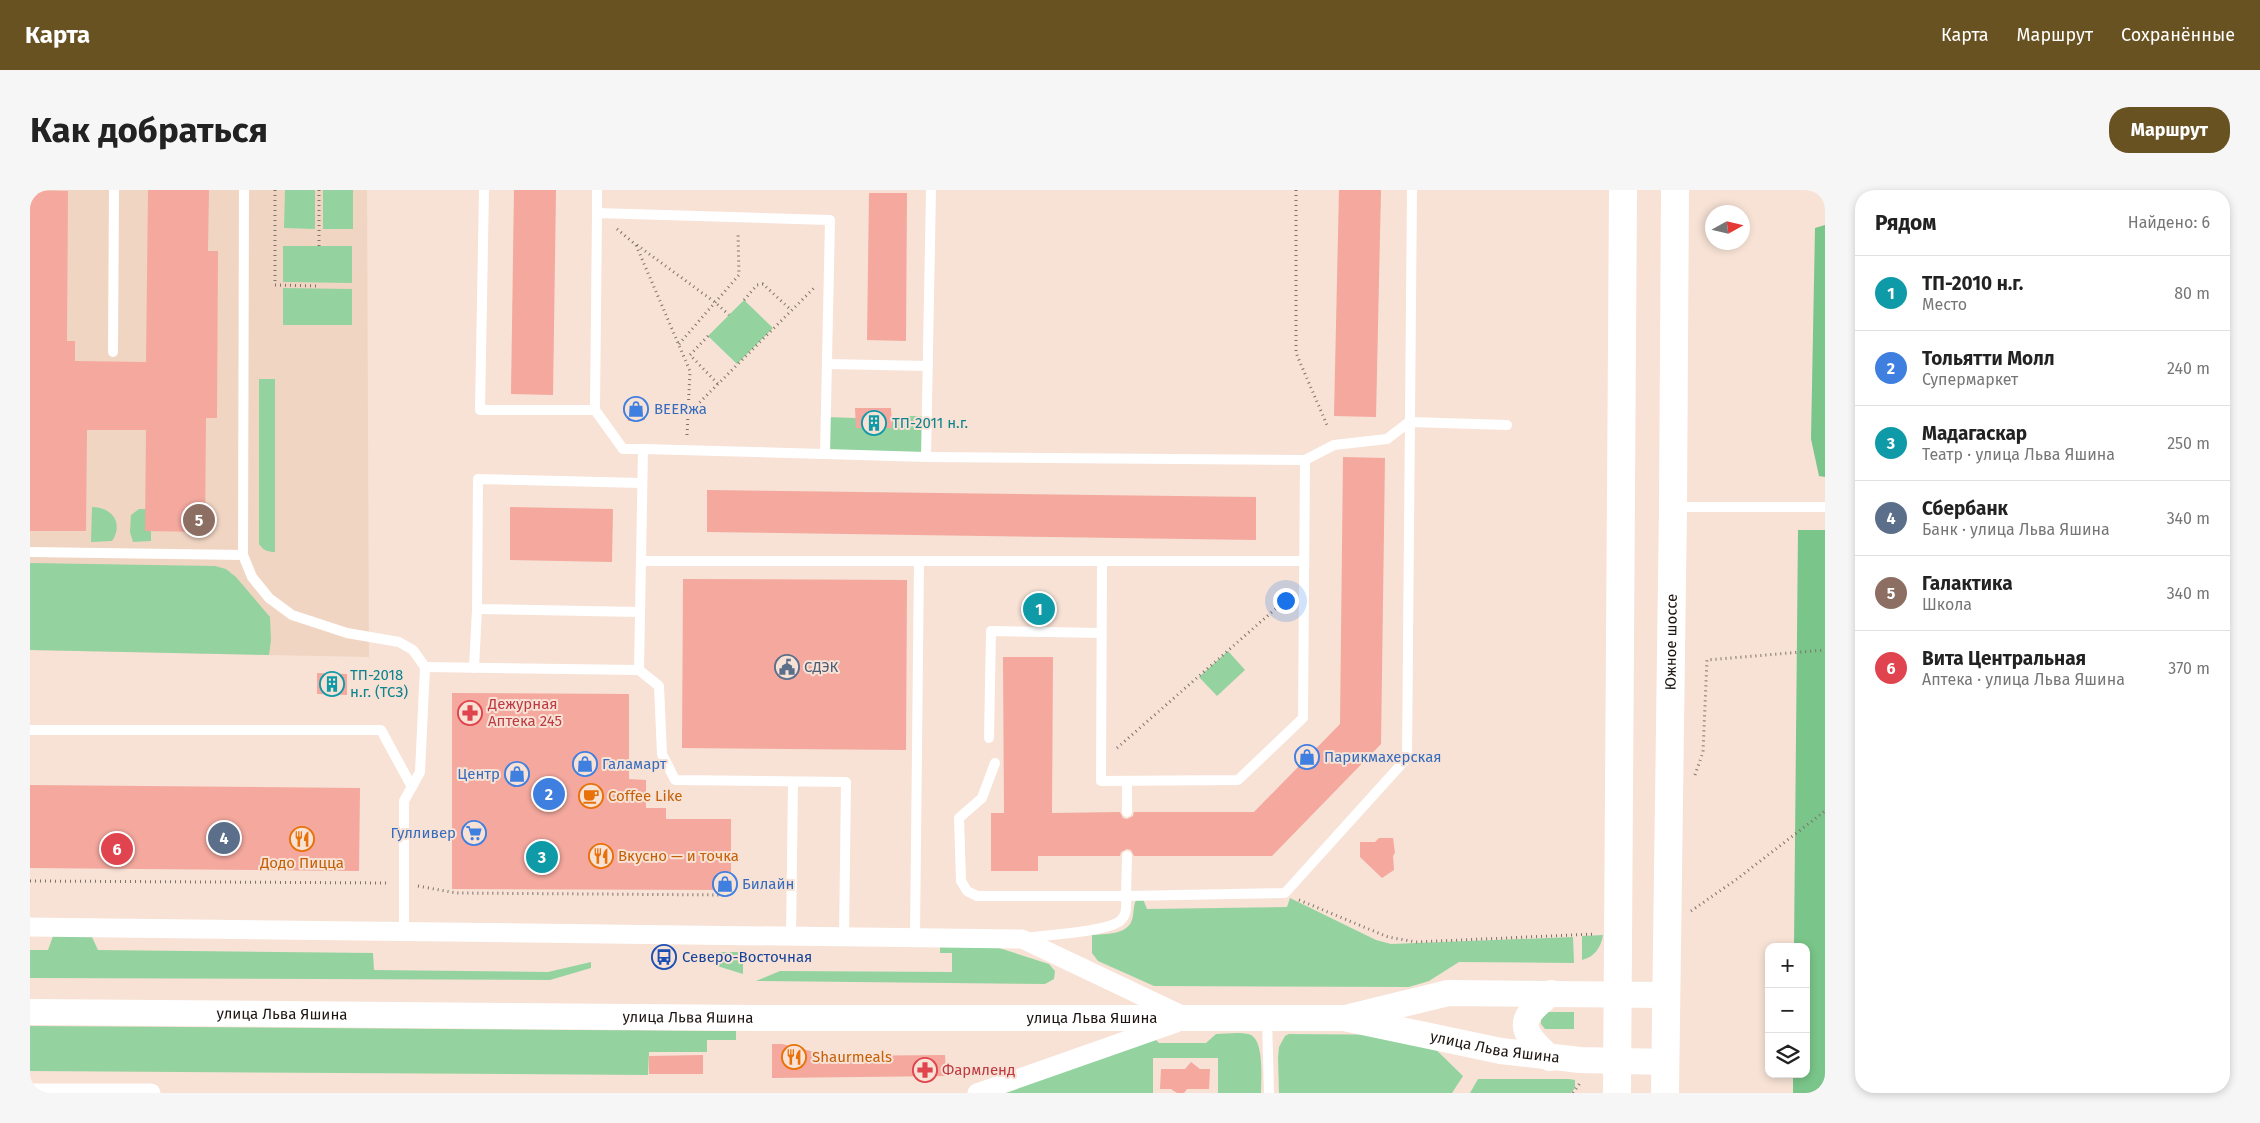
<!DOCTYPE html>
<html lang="ru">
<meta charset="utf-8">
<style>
:root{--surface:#fff;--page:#f6f6f6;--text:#222;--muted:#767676;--line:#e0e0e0;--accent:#695222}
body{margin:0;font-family:"Fira Sans",sans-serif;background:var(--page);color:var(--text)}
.controls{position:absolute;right:15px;bottom:15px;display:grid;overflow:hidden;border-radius:10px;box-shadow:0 2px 8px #0003}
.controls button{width:45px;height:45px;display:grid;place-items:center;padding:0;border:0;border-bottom:1px solid var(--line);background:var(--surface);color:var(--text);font:25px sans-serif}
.compass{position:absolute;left:1675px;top:15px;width:45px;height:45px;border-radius:50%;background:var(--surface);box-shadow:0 2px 8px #0003;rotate:82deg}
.you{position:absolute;left:1255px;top:410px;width:18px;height:18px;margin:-12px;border:4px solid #fff;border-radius:50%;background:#1a73e8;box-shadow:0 0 0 8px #1a73e833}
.badge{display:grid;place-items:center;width:32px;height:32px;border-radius:50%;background:var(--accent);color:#fff;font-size:16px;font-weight:700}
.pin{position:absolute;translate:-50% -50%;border:2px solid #fff;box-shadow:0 1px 5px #0006}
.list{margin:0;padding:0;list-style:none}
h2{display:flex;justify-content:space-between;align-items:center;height:65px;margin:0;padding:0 20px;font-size:21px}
h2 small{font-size:16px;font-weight:400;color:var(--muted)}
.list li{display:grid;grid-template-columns:32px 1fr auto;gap:15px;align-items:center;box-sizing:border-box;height:75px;padding:0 20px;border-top:1px solid var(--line)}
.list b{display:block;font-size:19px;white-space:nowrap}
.list p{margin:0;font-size:16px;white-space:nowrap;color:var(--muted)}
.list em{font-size:16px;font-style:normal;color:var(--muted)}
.icon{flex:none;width:28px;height:28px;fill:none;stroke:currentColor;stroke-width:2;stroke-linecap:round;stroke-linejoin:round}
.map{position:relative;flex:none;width:1795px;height:903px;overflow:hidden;border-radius:20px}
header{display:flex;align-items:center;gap:30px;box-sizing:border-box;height:70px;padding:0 25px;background:var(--accent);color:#fff}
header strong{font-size:24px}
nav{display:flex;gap:28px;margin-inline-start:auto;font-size:18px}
.intro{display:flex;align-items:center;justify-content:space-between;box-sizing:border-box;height:120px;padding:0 30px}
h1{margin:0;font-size:35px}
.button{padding:12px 22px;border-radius:20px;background:var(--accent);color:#fff;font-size:18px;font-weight:700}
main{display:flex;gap:30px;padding:0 30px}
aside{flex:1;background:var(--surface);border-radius:20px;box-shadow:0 2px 8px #0003}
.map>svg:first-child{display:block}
</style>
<header>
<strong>Карта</strong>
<nav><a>Карта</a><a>Маршрут</a><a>Сохранённые</a></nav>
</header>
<div class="intro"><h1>Как добраться</h1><a class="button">Маршрут</a></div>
<main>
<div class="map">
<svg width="1795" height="903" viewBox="0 0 1795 903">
<rect width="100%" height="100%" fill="#f7e2d5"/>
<polygon fill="#f1d5c3" points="0,0 337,0 339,467 0,460"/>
<g fill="#94d3a0">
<polygon points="255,0 285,0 285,39 254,38"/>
<rect x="293" y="0" width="30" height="39"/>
<polygon points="253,56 322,56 322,93 253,92"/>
<polygon points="253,98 322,99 322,135 253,135"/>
<polygon points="714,110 743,138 707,174 678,146"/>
<path d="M229,189H245V362C237,362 233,360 229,354Z"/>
<polygon points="862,226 897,226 896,267 795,264 796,227 826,228 826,238 862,238"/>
<path d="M62,317C82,317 94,333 82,351L61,352Z"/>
<polygon points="109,319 121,319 121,351 103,352 100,342 101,325"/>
<polygon points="0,373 185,376 196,379 206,387 240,427 241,450 239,465 0,460"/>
<polygon points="1198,461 1215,480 1187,506 1169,487"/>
<path d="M1260,708L1346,750L1361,754L1543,747L1544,773L1429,772L1399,791L1379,797L1124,796L1068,771L1062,763V745C1075,744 1097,745 1102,730C1104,724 1103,717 1106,710L1113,709L1117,719L1257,717Z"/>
<polygon points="61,745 68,760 343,763 344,780 518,782 561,772 561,778 520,790 0,788 0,760 18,760 23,746"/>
<path d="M1573,745C1571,758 1564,767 1552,770V746Z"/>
<polygon points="941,749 1019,774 1025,781 1024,789 1015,794 726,791 750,781 922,782 922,763 910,763 910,754"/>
<polygon points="684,762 713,762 713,784 684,775"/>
<polygon points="1515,822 1544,822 1544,839 1515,839 1511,834 1511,826"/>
<polygon points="0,836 706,841 706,850 677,850 677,862 619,862 618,885 0,881"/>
<path d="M1186,844C1196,844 1208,842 1218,844C1235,847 1231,889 1231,903H1188V868H1123V903H964L1123,847L1129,853H1176Z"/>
<polygon points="1259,844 1387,845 1393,847 1433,886 1422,903 1249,903 1248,868 1249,857 1255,846"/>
<polygon points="1448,889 1539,889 1545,890 1545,898 1541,903 1440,903"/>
</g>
<g fill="#7ac589">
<polygon points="1795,35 1795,287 1789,286 1781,249 1785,38"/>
<polygon points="1768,340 1795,340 1795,903 1763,903 1763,884 1776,884 1776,757 1764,757"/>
</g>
<g fill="#f4a89e">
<polygon points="0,0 38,1 37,151 45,151 45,171 116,172 118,0 179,0 178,61 188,61 187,228 176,228 175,342 115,341 116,240 57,240 56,341 0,341"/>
<polygon points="484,0 526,0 523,205 481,204"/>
<polygon points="1309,0 1351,0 1346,227 1304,226"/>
<polygon points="839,3 877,3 876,151 837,150"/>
<polygon points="614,208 615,230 598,231 597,209"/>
<polygon points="825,218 861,218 862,238 826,238"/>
<polygon points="1313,267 1355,268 1351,554 1242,666 1104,666 1101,660 1097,659 1091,662 1090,666 1008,666 1008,681 961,681 961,623 974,623 973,467 1023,467 1022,623 1090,622 1093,628 1097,629 1103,626 1104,622 1224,622 1310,534"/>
<polygon points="677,300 1226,307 1226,350 677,342"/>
<polygon points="480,317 583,319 582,372 480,370"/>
<polygon points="653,389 877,390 876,560 652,558"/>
<rect x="994" y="410" width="30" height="18"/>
<polygon points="287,483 317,484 317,505 287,504"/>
<polygon points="422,503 599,504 599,589 616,590 616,618 636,618 636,629 701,629 701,700 422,699"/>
<polygon points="0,595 330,598 329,681 0,678"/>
<polygon points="1349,648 1363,648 1365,663 1363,666 1364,680 1352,688 1330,667 1330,652 1345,652"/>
<polygon points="742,854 752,854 801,866 915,865 916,886 742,888"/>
<polygon points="673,865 673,884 619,884 619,866"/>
<polygon points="1161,872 1170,879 1180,879 1179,899 1157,899 1154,903 1147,903 1141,899 1130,899 1131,879 1155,879"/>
</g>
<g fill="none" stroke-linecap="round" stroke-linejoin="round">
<g stroke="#7f726a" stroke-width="3" stroke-dasharray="1 4" stroke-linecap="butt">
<polyline points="245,0 245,95 290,96"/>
<polyline points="1266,0 1266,163 1297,235"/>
<polyline points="587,39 606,55 660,181 657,245"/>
<polyline points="607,55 686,113 699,125"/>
<polyline points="289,56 289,0"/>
<polyline points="714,110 727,95 733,94 761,120"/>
<polyline points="678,146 660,165 688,194"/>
<polyline points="649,154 709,85 708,43"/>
<polyline points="659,223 784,98"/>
<polyline points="1087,558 1259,407"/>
<polyline points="1665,585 1673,562 1677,470 1795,460"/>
<polyline points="0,691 359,693"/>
<polyline points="388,696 426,703 697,705"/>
<polyline points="1269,710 1358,747 1386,752 1565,744"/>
<polyline points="1661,721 1707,689 1795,621"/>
<polyline points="1543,903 1550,893"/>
</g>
<g stroke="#fff" stroke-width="10">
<polyline points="214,0 213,365 222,387 239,408 262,425 317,443 369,452 383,460 395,477 390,582 374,611 374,741"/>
<polyline points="454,0 450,220 565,220"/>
<polyline points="567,23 567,0"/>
<polyline points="83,162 84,0"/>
<polyline points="797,174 898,176"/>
<polyline points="795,264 896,267 901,0"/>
<polyline points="896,267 1275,270 1304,255 1357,249 1379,232 1477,235"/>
<polyline points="1644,317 1795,317"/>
<polyline points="0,362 213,365"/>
<polyline points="611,371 1274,371"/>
<polyline points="1072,371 1071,591 1208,590 1273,528 1275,270"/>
<polyline points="610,422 447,419 448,289 612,293"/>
<polyline points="395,477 609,480 613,259 795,264 800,30 567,23 565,220 593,259 613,259"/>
<polyline points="444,478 447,419"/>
<polyline points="609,480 629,496 632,564 645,590 816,592 814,746"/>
<polyline points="0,540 351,540 382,597"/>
<polyline points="959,548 961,441 1071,443"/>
<path d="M965,573L952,608L929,628L931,691L937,701L947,706H1096C1096,714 1098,725 1090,731C1076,742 1016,745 995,748"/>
<polyline points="1097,622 1097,591"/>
<polyline points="1097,666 1096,706 1255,703 1377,568 1382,0"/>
<polyline points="761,746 763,592"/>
<polyline points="885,747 889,371"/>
<polyline points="1237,829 1239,903"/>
</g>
<g stroke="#fff" stroke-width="19">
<polyline points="0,737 992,749 1154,826"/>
<polyline points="0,903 121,903"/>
<polyline points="947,903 1146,833"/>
</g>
<g stroke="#fff" stroke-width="26">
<path id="s1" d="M0,822L730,828H1314L1471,861L1550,870L1635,872"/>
<polyline points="1320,827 1418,803 1636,805"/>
<path d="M1520,868C1488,839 1487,830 1521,803"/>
</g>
<g stroke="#fff" stroke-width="28">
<polyline points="1587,903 1593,0"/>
<path id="s2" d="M1635,903L1643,317L1645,0"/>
</g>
</g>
<defs>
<symbol id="shop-ring" viewBox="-11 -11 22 22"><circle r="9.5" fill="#f7e2d5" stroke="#3f7fe0" stroke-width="1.5"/><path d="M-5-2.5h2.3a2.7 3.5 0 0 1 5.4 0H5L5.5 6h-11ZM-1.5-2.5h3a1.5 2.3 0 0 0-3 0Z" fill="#3f7fe0"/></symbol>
<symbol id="building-ring" viewBox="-11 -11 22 22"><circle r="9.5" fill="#f7e2d5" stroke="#0f9aa8" stroke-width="1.5"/><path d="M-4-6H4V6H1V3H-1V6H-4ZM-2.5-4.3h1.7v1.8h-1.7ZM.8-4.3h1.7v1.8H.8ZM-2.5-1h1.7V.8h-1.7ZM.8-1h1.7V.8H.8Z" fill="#0f9aa8"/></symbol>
<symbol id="civic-ring" viewBox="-11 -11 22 22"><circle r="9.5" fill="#f7e2d5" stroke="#5c6f8a" stroke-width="1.5"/><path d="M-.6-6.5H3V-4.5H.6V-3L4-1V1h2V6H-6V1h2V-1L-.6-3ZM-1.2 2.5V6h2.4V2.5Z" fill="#5c6f8a"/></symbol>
<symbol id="pharmacy-ring" viewBox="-11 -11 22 22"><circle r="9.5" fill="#f7e2d5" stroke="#e0444e" stroke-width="1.5"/><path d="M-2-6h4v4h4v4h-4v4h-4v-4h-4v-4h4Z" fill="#e0444e"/></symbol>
<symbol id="cafe-ring" viewBox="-11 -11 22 22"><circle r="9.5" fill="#f7e2d5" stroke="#e8710a" stroke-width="1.5"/><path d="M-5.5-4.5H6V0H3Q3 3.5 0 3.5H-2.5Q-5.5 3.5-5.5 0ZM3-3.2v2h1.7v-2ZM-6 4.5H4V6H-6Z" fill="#e8710a"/></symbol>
<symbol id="supermarket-ring" viewBox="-11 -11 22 22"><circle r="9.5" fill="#f7e2d5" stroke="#3f7fe0" stroke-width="1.5"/><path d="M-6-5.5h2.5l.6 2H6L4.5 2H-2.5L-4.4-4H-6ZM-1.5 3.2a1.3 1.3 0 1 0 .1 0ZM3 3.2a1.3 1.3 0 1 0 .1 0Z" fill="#3f7fe0"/></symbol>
<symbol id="restaurant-ring" viewBox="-11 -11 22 22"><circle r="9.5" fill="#f7e2d5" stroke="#e8710a" stroke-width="1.5"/><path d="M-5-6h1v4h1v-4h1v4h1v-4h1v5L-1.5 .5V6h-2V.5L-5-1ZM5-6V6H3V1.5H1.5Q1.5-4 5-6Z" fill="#e8710a"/></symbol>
<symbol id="bus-ring" viewBox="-11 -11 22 22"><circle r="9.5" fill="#f7e2d5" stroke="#1a4fb4" stroke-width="1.5"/><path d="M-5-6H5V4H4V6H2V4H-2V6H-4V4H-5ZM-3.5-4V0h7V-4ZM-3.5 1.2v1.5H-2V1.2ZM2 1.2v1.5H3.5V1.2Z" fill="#1a4fb4"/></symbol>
</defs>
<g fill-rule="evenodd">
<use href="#shop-ring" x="592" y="205" width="28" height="28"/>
<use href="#building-ring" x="830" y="219" width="28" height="28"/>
<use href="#civic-ring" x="743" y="463" width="28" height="28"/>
<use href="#building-ring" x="288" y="480" width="28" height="28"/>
<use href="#pharmacy-ring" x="426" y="509" width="28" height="28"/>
<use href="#shop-ring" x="1263" y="553" width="28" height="28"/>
<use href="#shop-ring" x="541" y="560" width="28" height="28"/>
<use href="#shop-ring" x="473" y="570" width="28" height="28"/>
<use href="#cafe-ring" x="547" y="592" width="28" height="28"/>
<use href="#supermarket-ring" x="430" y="629" width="28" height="28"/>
<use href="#restaurant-ring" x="258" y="635" width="28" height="28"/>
<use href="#restaurant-ring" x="557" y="652" width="28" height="28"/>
<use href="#shop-ring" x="681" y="680" width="28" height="28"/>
<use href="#bus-ring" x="620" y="753" width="28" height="28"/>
<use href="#restaurant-ring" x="750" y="853" width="28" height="28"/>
<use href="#pharmacy-ring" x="881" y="866" width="28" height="28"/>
</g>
<g text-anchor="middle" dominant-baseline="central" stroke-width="4" stroke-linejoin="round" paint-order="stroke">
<g font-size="15" fill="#366cbe" stroke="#f7e2d5" text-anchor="start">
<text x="624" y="219">BEERжа</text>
<text x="1294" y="567">Парикмахерская</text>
<text x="572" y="574">Галамарт</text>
<text x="470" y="584" text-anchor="end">Центр</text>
<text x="426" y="643" text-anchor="end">Гулливер</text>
<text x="712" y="694">Билайн</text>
</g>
<g font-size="15" fill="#0d838f" stroke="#f7e2d5" text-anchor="start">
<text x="862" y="233">ТП-2011 н.г.</text>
<text x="320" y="485">ТП-2018<tspan x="320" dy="17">н.г. (ТСЗ)</tspan></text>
</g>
<g font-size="15" fill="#1c1511" stroke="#f7e2d5">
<text stroke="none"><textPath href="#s2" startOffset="451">Южное шоссе</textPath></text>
<text stroke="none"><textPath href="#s1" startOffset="252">улица Льва Яшина</textPath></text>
<text stroke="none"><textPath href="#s1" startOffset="658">улица Льва Яшина</textPath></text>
<text stroke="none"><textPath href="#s1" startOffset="1062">улица Льва Яшина</textPath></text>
<text stroke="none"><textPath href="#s1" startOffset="1468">улица Льва Яшина</textPath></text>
</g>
<g font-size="15" fill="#4e5e75" stroke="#f7e2d5" text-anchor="start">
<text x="774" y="477">СДЭК</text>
</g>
<g font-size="15" fill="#be3a42" stroke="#f7e2d5" text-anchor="start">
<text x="458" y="514">Дежурная<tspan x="458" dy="17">Аптека 245</tspan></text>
<text x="912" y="880">Фармленд</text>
</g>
<g font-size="15" fill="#c56008" stroke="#f7e2d5" text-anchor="start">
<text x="578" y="606">Coffee Like</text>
<text x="588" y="666">Вкусно — и точка</text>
<text x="272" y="673" text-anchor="middle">Додо Пицца</text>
<text x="782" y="867">Shaurmeals</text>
</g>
<g font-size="15" fill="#164399" stroke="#f7e2d5" text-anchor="start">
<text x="652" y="767">Северо-Восточная</text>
</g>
</g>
</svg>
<div class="controls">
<button>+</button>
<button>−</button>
<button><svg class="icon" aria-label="layers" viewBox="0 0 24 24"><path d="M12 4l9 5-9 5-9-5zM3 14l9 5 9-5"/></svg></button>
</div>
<svg class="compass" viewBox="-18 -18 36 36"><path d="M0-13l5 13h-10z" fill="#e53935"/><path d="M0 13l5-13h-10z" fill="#767676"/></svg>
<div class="you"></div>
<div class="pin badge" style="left:1009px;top:419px;background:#0f9aa8">1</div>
<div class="pin badge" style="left:519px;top:604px;background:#3f7fe0">2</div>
<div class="pin badge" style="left:512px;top:667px;background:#0f9aa8">3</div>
<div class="pin badge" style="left:194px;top:648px;background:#5c6f8a">4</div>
<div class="pin badge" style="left:169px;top:330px;background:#8d6e63">5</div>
<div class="pin badge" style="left:87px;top:659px;background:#e0444e">6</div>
</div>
<aside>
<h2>Рядом<small>Найдено: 6</small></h2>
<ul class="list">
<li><span class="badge" style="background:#0f9aa8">1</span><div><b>ТП-2010 н.г.</b><p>Место</p></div><em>80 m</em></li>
<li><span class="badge" style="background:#3f7fe0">2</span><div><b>Тольятти Молл</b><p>Супермаркет</p></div><em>240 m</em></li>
<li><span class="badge" style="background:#0f9aa8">3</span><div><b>Мадагаскар</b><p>Театр · улица Льва Яшина</p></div><em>250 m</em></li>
<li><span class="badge" style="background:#5c6f8a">4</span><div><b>Сбербанк</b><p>Банк · улица Льва Яшина</p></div><em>340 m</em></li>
<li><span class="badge" style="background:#8d6e63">5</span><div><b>Галактика</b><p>Школа</p></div><em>340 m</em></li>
<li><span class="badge" style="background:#e0444e">6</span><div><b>Вита Центральная</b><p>Аптека · улица Льва Яшина</p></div><em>370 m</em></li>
</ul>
</aside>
</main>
